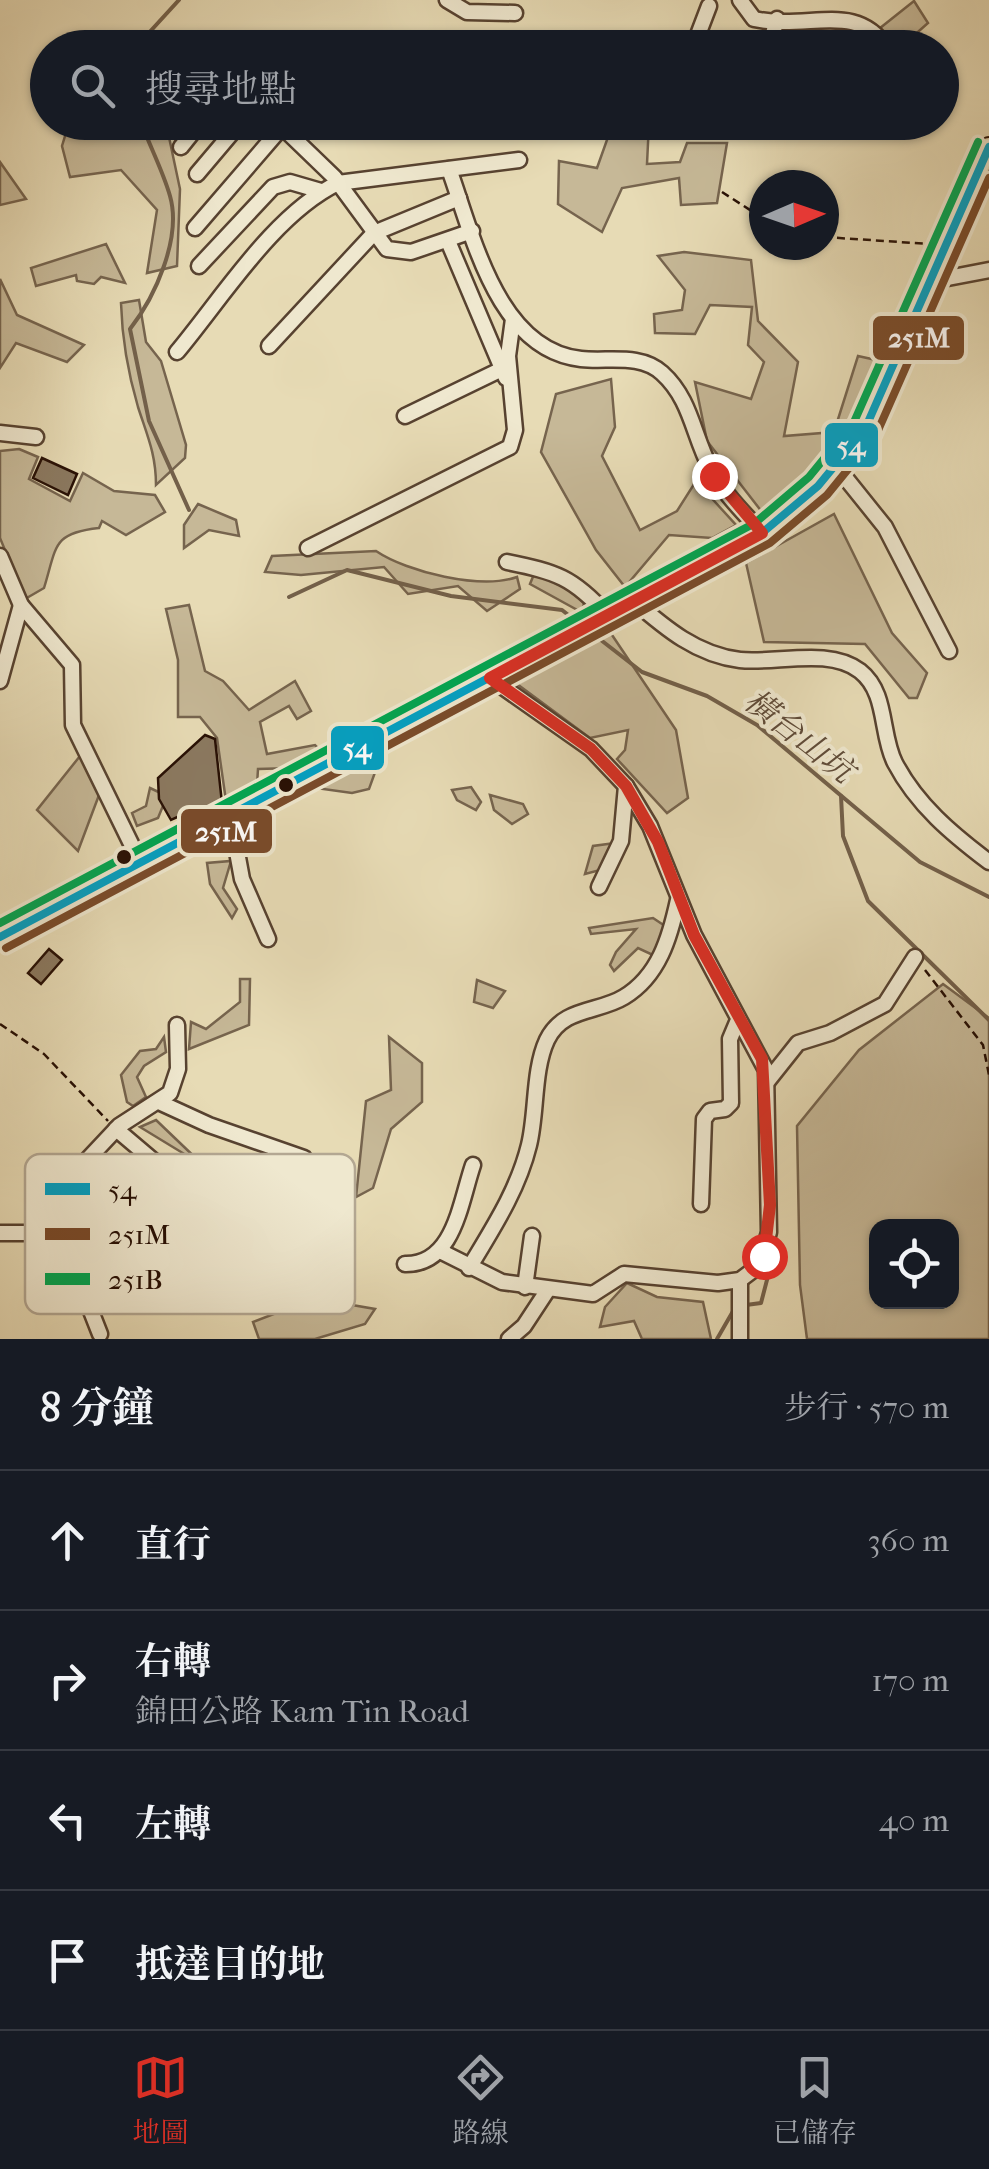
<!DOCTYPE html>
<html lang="zh-TW">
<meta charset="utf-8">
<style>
:root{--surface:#171b24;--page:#20242c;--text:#f1f3f6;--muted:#9ea1a6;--line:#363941;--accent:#d93025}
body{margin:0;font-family:"IM FELL French Canon","Noto Serif TC",serif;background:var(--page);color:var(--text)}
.controls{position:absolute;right:30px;bottom:30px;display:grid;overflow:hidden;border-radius:20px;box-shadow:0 2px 8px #0004}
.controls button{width:90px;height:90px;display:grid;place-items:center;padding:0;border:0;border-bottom:2px solid var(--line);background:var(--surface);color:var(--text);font:50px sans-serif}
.compass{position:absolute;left:749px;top:170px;width:90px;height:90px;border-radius:50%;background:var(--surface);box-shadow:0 2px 8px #0004;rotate:88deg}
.stop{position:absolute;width:30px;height:30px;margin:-22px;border:8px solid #d93025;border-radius:50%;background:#fff}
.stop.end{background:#d93025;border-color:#fff;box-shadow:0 2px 10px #0008}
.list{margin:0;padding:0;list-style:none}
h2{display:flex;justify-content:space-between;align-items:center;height:130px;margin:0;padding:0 40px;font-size:42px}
h2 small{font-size:32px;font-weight:400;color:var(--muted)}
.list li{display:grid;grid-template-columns:65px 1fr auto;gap:30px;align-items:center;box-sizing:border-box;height:140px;padding:0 40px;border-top:2px solid var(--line)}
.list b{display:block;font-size:38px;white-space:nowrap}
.list p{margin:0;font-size:32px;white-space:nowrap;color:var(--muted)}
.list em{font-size:32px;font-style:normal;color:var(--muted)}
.icon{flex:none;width:55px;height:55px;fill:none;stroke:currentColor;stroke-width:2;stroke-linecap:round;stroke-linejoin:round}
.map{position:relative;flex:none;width:989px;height:1339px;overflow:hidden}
.search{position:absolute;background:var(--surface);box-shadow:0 2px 8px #0004;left:30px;right:30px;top:30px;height:110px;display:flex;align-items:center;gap:25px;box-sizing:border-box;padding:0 35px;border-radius:55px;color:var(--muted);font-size:38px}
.sheet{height:690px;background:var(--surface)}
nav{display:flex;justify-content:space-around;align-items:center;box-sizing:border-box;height:140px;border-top:2px solid var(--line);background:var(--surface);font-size:28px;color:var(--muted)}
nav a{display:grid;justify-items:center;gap:5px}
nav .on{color:var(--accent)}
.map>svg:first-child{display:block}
</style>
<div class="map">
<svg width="989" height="1339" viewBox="0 0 989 1339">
<rect width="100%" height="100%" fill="#e7dbb5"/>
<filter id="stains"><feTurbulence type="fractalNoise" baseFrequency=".002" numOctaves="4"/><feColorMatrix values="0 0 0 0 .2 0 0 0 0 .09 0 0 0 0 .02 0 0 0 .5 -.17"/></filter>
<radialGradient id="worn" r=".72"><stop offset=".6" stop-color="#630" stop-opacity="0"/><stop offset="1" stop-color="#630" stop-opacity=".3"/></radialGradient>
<g fill="#c6b897" stroke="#76644e" stroke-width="2.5" fill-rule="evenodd">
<polygon points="914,1 928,23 901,47 855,48"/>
<polygon points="69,123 166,123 180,189 177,266 147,273 157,210 121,170 70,177 62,146"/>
<polygon points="613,123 649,123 647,164 680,162 687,143 727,143 717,203 681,205 679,178 622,188 602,232 558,204 559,161 597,168"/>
<polygon points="0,162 26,199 0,205"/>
<polygon points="106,244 125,283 101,277 94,284 77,281 76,275 36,286 31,268"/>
<polygon points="684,252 751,260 758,321 798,362 784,436 834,432 858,356 885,362 876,414 828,467 762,512 707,441 695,382 751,399 764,362 748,345 752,307 710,305 695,334 655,333 654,314 682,310 685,290 658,256"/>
<polygon points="0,279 17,315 84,345 67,362 16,343 0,368"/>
<path d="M139,300L146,342L161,361L186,445L185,458L156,485C156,454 147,435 138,407C128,373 122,338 121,303Z"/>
<polygon points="611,379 615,427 602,456 640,530 677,511 696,481 736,525 712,538 669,535 625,587 596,550 541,452 556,394"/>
<path d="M19,449L38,457L29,479L70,501L83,473L114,491L155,495L165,512L126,535L102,521L99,528C52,533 57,546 44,588L25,599L0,538V451Z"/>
<polygon points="198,504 236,520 239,536 209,530 184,548 184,525"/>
<polygon points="834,514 892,633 927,673 917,698 909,698 865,644 764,642 746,563"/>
<path d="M376,551C407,572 481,590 517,577L520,589L487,611L458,586L408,594L384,567L301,575L265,572L272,556Z"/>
<polygon points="537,567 585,601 581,612 530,584"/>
<polygon points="189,605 205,671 223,681 249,710 295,681 311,711 297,719 289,706 260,722 267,754 315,745 324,754 294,768 258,769 257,785 226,801 217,738 200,717 178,717 178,660 166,609"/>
<polygon points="610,632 676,730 688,798 667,813 617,759 625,750 628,730 590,738 517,684"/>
<polygon points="382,753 369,789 352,793 316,788 358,759"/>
<polygon points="80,756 99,795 78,851 37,810"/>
<polygon points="471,787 481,802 476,810 457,800 452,790"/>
<polygon points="150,788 167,796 158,818 137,826 132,813 146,806"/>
<polygon points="490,795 523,804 528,814 512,824 494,810"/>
<polygon points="615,843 604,869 585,874 593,846"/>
<polygon points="231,861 223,888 237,909 232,918 210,884 207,863"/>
<polygon points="653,918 665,926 655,956 638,948 614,971 610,965 616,952 636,929 591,934 589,928"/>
<polygon points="240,979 250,979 249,1025 189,1049 191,1022 206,1029 240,1002"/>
<polygon points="477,980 505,991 493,1008 474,1002"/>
<path d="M943,984L989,1018V1339H807L800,1285L797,1126L859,1050ZM952,1226V1302H876V1226Z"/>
<polygon points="164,1037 166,1052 144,1066 137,1077 146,1097 133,1106 127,1102 121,1075 140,1051 156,1049"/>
<polygon points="389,1037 422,1063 422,1102 391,1129 373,1188 356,1197 366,1101 391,1090"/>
<polygon points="156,1120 204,1166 140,1127"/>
<polygon points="627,1283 657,1297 703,1302 711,1339 642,1339 634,1321 600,1327 605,1307"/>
<polygon points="329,1301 375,1309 365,1324 315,1339 259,1339 253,1322 297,1305"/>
</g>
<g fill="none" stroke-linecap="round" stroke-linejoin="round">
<g stroke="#73604a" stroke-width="4">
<polyline points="135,48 179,0"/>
<path d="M141,122C150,147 163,171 170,196C182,238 155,297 130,329L149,421L189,510"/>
<polyline points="289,597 347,570 451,596 562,610 581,625"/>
<polyline points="588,630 642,672 707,696 757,725 920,862 989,897"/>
<polyline points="841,796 843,836 868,901 989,1020"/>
<polyline points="746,1305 761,1303 768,1276 761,1266"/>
<polyline points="717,1339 736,1306"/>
</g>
</g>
<g fill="#8b7960" stroke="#270f04" stroke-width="2.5">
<polygon points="42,458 77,474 68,495 33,478"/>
<polygon points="205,735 215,739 222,803 202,816 186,813 171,820 159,799 158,778"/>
<polygon points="49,949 62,960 41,984 28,973"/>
</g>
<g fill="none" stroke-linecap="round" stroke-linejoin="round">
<defs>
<g id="minor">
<polyline points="447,0 467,12 515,13"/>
<path d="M740,0L754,19C810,31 855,0 887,48"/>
<polyline points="693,48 709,6"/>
<polyline points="769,48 777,19"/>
<polyline points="277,122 334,177 387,249 411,252 472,231"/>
<polyline points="181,147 201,122"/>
<path d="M449,169C473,235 497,350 581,359C608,362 640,353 662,373C691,399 693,435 710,467C722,492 744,513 762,533"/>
<polyline points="197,174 241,122"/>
<polyline points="195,228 282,127"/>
<polyline points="448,241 506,378"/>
<polyline points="199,266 273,187 290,182 321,191"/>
<polyline points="932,281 989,270"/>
<polyline points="269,346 374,233 459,198"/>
<path d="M177,352C223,297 274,214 338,183L519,160"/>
<polyline points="405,416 502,369"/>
<polyline points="0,433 36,437"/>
<polyline points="836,466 885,527 949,651"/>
<polyline points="308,548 510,447 515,430 508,356 513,319"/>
<polyline points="0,556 21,605 72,665 73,725 140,862"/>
<path d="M507,562C556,572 573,577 607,615"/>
<path d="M634,601C665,628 697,655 740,660C776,664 829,647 860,671C888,693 880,734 895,763C917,805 952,834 989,862"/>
<polyline points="0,681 21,605"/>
<polyline points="230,814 242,879 268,939"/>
<polyline points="599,887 621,841 626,786"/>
<polyline points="767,1082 798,1043 830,1033 885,1004 915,957"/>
<polyline points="161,1103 209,1125 304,1158"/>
<polyline points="116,1129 195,1196 230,1206"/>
<polyline points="701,1204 704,1119 710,1111 725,1109 731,1103 730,1039 738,1020"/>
<path d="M46,1232L62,1253C106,1263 159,1219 187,1191"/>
<polyline points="0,1233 42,1233 57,1226 88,1159 119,1126 170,1093 178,1069 177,1025"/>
<polyline points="140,1234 194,1284"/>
<polyline points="442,1252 502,1282 593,1294 624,1274 718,1283 740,1280 760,1265 769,1232 766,1070 694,935 650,826 626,786 591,749 490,678"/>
<polyline points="69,1255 100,1334"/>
<path d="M405,1264C454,1265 460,1203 473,1165"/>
<path d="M469,1268C493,1228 518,1190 529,1145C537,1113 533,1070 547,1040C563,1007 598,1013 624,997C659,976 670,937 678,900"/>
<polyline points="525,1287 532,1236"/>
<polyline points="509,1339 524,1326 547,1291"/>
<polyline points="740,1339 740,1280"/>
</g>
<polyline id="major" points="0,937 762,533 818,486 865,429 989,147"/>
</defs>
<use href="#minor" stroke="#574230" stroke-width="19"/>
<use href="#major" stroke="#270f04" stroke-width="22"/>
<g stroke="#270f04" stroke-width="2.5" stroke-dasharray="8 5" stroke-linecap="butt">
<polyline points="722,192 764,219"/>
<polyline points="824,237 930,244"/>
<polyline points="925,970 983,1045 989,1075"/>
<polyline points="0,1024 44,1054 108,1121"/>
</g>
<use href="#minor" stroke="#efe8cf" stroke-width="14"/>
<use href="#major" stroke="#e7dbb5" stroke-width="18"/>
<defs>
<polyline id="bus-1" points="0,937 762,533 818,486 865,429 989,147"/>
<polyline id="bus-2" points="6,948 770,543 827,495 876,435 989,178"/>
<polyline id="bus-3" points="0,923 755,523 809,477 854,422 978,142"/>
</defs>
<use href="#bus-1" stroke="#efe8cf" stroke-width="15"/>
<use href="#bus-2" stroke="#efe8cf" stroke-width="15"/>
<use href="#bus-3" stroke="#efe8cf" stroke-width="15"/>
<use href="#bus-1" stroke="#02a1c4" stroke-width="8"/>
<use href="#bus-2" stroke="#7a4b2a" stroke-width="8"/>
<use href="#bus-3" stroke="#00a651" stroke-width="8"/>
</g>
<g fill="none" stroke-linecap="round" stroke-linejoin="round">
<polyline stroke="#d93025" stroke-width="12" points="714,476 762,533 490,678 591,749 626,786 658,842 694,935 762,1059 770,1205 764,1256"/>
</g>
<g fill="#270f04" stroke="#efe8cf" stroke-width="4">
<circle cx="286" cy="785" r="9"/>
<circle cx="124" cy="857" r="9"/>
</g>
<g text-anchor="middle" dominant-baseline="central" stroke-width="8" stroke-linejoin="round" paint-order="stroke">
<g font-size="32" font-style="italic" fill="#604c39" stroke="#efe8cf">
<text transform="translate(799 736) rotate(38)">橫台山坑</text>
</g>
</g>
<rect x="25" y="1154" width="330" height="160" rx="15" fill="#efe8cf" stroke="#b3a792" stroke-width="2.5"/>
<rect x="45" y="1183" width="45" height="12" fill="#02a1c4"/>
<rect x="45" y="1228" width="45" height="12" fill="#7a4b2a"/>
<rect x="45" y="1273" width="45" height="12" fill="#00a651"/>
<g font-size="28" fill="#270f04">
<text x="108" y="1199">54</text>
<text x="108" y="1244">251M</text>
<text x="108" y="1289">251B</text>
</g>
<g stroke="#efe8cf" stroke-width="4">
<rect x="871" y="314" width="95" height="48" rx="10" fill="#7a4b2a"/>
<rect x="823" y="421" width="57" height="48" rx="10" fill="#02a1c4"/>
<rect x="329" y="724" width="57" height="48" rx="10" fill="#02a1c4"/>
<rect x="179" y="807" width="95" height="48" rx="10" fill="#7a4b2a"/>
</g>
<g font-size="28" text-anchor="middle" font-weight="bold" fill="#fff">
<text x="919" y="347">251M</text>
<text x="851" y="455">54</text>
<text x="357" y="757">54</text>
<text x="226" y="841">251M</text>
</g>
<rect width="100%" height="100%" filter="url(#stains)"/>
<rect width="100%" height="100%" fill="url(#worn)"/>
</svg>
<div class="controls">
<button><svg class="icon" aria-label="locate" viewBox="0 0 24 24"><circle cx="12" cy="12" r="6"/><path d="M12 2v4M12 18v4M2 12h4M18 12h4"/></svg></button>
</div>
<svg class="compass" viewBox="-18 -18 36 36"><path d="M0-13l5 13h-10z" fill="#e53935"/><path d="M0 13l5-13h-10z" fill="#9ea1a6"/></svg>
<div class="stop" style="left:764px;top:1256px"></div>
<div class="stop end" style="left:714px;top:476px"></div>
<div class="search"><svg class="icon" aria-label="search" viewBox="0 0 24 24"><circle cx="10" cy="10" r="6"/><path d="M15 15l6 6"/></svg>搜尋地點</div>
</div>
<section class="sheet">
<h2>8 分鐘<small>步行 · 570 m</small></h2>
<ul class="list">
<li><svg class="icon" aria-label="ahead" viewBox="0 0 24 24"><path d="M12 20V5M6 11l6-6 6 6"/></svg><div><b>直行</b></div><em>360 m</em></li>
<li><svg class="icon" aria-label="right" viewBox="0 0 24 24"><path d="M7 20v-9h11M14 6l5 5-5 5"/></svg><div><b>右轉</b><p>錦田公路 Kam Tin Road</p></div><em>170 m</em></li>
<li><svg class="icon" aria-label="left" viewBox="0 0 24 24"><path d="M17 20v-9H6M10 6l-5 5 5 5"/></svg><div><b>左轉</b></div><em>40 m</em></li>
<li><svg class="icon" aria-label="arrive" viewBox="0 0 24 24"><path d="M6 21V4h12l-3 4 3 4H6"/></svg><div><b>抵達目的地</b></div></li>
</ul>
</section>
<nav>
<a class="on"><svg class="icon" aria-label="map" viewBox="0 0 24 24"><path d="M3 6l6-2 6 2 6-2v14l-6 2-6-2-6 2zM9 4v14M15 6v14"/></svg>地圖</a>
<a><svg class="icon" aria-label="directions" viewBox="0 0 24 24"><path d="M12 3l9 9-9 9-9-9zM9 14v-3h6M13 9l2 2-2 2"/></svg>路線</a>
<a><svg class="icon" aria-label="saved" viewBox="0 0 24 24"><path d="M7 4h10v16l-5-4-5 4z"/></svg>已儲存</a>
</nav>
